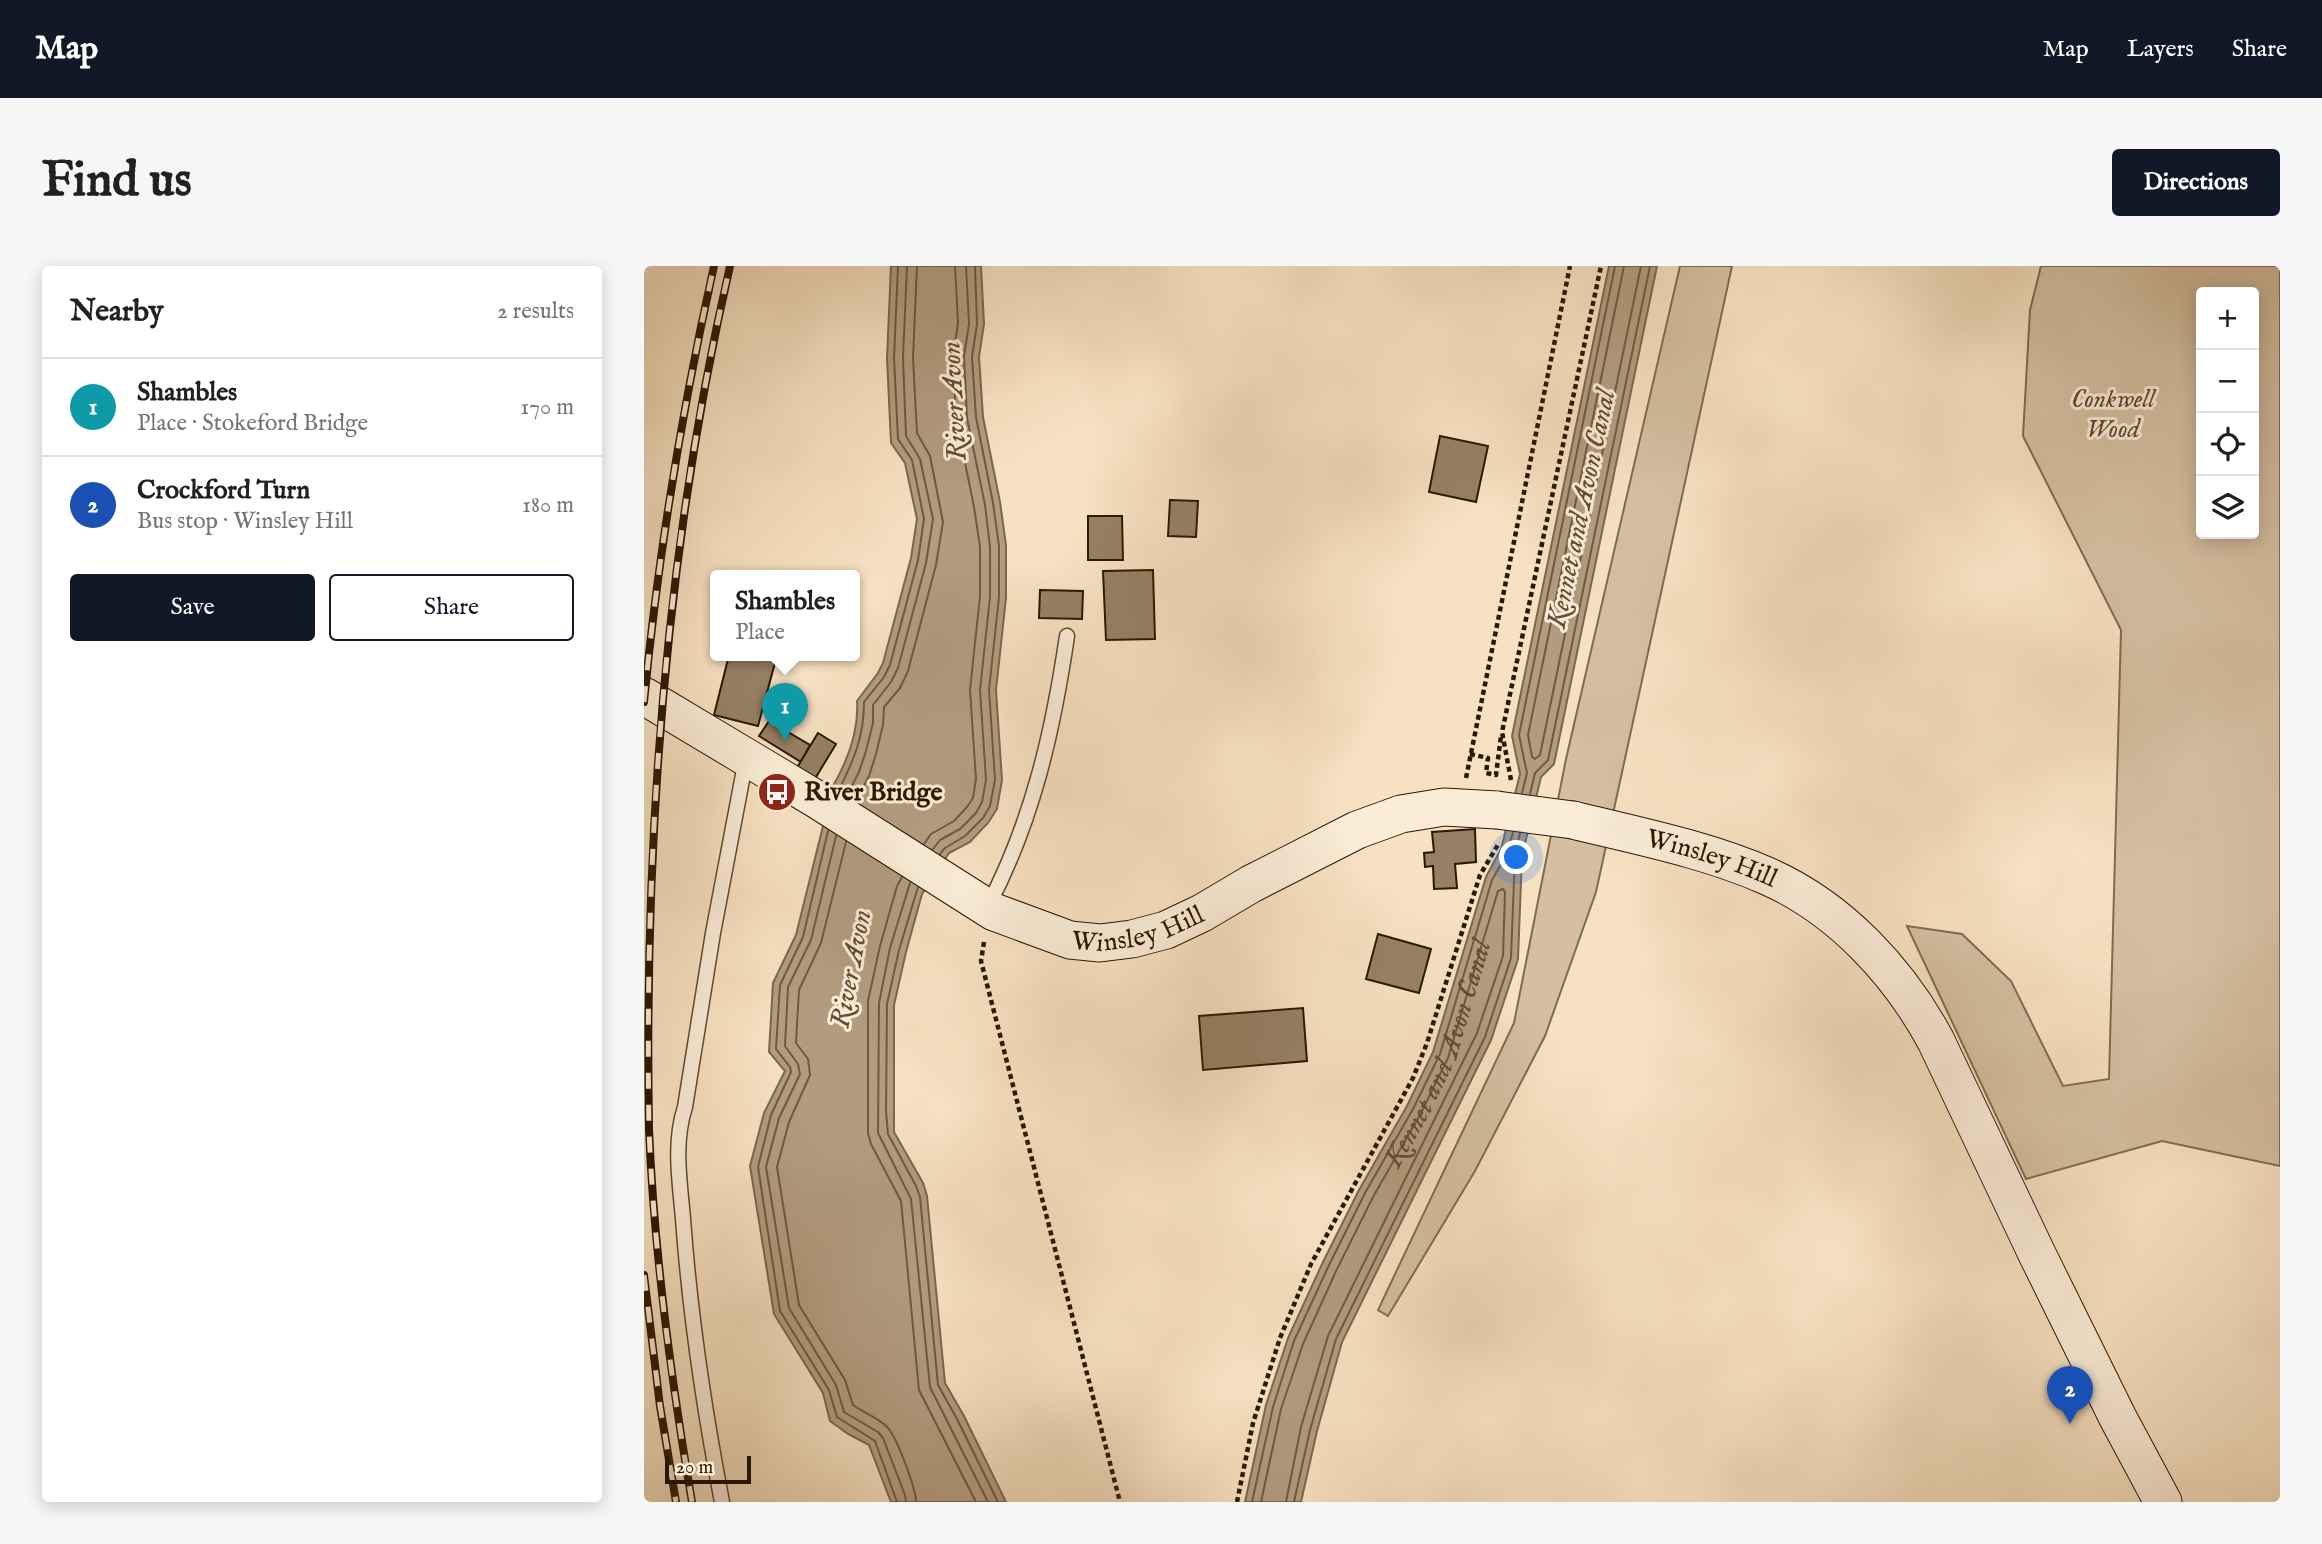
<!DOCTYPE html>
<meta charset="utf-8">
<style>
:root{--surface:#fff;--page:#f6f6f6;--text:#202124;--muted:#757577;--line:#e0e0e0;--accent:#111827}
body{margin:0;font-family:"IM FELL English",serif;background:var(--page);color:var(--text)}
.controls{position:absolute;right:21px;top:21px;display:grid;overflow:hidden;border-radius:7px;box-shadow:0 4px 18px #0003}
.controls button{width:63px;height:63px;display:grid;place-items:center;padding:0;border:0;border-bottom:2px solid var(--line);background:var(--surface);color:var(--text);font:35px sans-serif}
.scale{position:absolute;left:21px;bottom:18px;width:86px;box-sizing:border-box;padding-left:7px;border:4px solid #2c1700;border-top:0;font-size:19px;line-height:24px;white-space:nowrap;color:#2c1700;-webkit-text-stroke:5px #faecd7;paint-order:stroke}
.you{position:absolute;left:873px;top:592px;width:24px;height:24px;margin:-18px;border:5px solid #fff;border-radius:50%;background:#1a73e8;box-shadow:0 0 0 10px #1a73e833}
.badge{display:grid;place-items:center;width:46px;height:46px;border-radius:50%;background:var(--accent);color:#fff;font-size:23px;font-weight:700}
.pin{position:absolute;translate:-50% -58px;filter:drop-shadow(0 2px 4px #0008)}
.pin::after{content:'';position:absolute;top:37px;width:24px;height:21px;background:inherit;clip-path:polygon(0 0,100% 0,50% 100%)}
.popup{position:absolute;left:66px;top:304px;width:150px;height:91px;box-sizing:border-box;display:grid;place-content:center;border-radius:7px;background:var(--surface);filter:drop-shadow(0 2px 5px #0005);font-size:23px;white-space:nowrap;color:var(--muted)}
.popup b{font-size:26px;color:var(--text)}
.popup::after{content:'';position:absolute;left:50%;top:100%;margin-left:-14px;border:14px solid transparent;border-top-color:var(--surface)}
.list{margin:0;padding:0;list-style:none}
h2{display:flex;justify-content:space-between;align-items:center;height:91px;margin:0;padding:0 28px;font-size:30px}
h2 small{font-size:23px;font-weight:400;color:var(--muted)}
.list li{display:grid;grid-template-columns:46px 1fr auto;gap:21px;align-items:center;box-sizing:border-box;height:98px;padding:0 28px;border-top:2px solid var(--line)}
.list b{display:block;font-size:26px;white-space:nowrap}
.list p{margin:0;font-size:23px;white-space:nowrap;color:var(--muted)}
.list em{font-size:23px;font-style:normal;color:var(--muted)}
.actions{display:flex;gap:14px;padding:21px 28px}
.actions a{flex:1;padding:16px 0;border:2px solid var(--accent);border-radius:7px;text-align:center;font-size:24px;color:var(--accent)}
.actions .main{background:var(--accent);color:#fff}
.icon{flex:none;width:38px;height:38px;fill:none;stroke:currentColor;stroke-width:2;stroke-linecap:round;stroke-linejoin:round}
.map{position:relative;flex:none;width:1636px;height:1236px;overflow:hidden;border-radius:7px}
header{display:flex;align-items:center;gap:42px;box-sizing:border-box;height:98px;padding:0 35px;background:var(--accent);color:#fff}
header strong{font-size:33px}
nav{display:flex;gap:38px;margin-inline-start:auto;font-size:24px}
.intro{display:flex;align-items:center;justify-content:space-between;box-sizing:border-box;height:168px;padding:0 42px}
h1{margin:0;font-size:49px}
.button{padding:18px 32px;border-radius:7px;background:var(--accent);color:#fff;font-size:24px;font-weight:700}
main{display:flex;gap:42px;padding:0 42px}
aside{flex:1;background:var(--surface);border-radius:7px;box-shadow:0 4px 18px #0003}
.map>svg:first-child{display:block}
</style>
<header>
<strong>Map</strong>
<nav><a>Map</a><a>Layers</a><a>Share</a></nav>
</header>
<div class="intro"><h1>Find us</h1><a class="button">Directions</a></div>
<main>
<aside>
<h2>Nearby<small>2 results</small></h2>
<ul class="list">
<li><span class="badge" style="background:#0f9aa8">1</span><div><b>Shambles</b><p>Place · Stokeford Bridge</p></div><em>170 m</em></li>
<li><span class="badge" style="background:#1a4fb4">2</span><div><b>Crockford Turn</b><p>Bus stop · Winsley Hill</p></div><em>180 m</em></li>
</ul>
<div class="actions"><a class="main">Save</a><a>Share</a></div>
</aside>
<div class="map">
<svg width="1636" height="1236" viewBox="0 0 1636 1236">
<rect width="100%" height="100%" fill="#f7e1c2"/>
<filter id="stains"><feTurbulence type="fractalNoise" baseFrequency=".00286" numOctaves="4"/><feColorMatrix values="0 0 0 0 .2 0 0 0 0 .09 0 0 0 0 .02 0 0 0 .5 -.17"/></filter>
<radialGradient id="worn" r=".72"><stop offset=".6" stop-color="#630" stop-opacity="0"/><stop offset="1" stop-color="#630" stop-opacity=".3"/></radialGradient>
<g fill="#d4bfa1" stroke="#806b50" stroke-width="2" fill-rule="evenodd">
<polygon points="1036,0 1088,0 952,626 901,770 831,905 744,1050 734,1044 870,757 922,493"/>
<path d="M1397,0H1636V900L1518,875L1382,913L1263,660L1318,668L1367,715L1419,820L1465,813L1477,364L1379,170L1386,44ZM1557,26H1610V268H1557Z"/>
</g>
<g fill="#b29c80" stroke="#7c674d" stroke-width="2">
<path d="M247,0H337L340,58L335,91L339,151L356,236L362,279V332L352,424L358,514L353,543L344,557L326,576L305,587L278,628L262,686L250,739V866L279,917L283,930L301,1117L320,1150L362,1236H247L225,1179L204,1168L186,1155L179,1127L130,1048L106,900L120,847L141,805L125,786L129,717L152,669L189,520C204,494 215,465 213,435L234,407L239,397L267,292L273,253L261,197L247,177L243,92Z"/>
<polygon points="965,0 1013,0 910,498 897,511 878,590 874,693 847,774 698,1076 673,1165 657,1236 601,1236 622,1139 644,1072 679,996 715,924 763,840 789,786 842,611 857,583 876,508 868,470"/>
</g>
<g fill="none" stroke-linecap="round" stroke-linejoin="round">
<g stroke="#6f5a40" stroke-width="2">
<polyline points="980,0 884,469 888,491 891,493 896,489 997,0"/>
<path d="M195,524C210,493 220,471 220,436L240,411L246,399L274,294L280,253L268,194L254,173L250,92L254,0"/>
<polyline points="878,527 883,507 875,469 971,0"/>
<polyline points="886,528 891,507 904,494 1006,0"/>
<polyline points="203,529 215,506 222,485 229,457 229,439 247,416 254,402 282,297 289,253 276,193 262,170 259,92 263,0"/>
<polyline points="212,535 225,510 232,488 239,459 240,441 256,422 264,405 292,299 299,256 286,190 273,167 269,92 273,0"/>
<polyline points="184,565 159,671 136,719 132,783 146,801 147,806 127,849 114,901 136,1045 185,1124 193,1151 231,1175 253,1236"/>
<polyline points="192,570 167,674 144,721 141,780 154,798 156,808 135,852 122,901 145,1042 192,1119 200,1146 234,1166 239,1172 261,1229 262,1236"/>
<path d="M202,576L177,677L155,724L152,777L164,793L166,809L145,856L133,901L155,1039L201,1114L209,1139C220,1147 233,1151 242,1160C252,1168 272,1223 272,1236"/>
<polyline points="280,578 287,568 310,555 323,541 329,532 332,513 326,424 336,330 336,281 330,241 312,152 309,90 314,57 311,0"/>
<polyline points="289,583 296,574 316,563 332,547 338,536 342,514 336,424 346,331 346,281 341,239 323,152 320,90 325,58 322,0"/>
<polyline points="296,588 301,582 321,570 339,552 346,540 351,514 345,424 355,331 355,280 349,237 332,151 328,91 333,58 331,0"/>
<polyline points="258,611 253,620 236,680 224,735 224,867 227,878 257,935 275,1124 332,1236"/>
<polyline points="266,617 246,682 235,737 234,867 267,933 286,1121 344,1236"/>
<polyline points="274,621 255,684 243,738 242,845 244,868 272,920 276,931 294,1119 313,1153 354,1236"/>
<polyline points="608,1236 629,1141 650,1075 685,999 721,927 769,843 796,788 848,614 864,586 869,566"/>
<path id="s1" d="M617,1236L637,1143L659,1078L693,1003L729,931L777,847L804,792L854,625L859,623L861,626L859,690L833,767L684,1070L657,1161L642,1236"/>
<polyline points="650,1236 666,1164 692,1073 841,771 867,692 871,589 876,567"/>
</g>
</g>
<g fill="#968065" stroke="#2c1700" stroke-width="2">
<polygon points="796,170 844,180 832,236 785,226"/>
<polygon points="526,234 554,235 552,271 524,270"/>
<polygon points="444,250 478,250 479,294 444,294"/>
<polygon points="509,304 511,373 462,374 459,305"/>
<polygon points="396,324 439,325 438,353 395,352"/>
<polygon points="85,389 119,389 132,393 114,460 70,449"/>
<polygon points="125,455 166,479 157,496 115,470"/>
<polygon points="174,467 192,478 169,516 151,505"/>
<polygon points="831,563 832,596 811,598 813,622 790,623 789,600 781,601 780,587 790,586 788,566"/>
<polygon points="734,668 787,683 775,727 722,713"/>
<polygon points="659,742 663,795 559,804 555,750"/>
</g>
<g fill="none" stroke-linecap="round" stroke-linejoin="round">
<defs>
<g id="lane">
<path d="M344,640C389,554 409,465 423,370"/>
<path d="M78,1236C60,1143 46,1048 39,953C36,916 29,878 41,841L69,667L102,493"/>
</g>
<g id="secondary">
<path id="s2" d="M0,430L172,533L350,646L426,674L456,677L488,673L522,664L558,647L607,618L713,564L757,548L800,541L853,544"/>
<path id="s3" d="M929,554C994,570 1061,583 1123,610C1196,642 1255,706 1292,775L1393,988L1474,1152L1519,1236"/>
</g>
</defs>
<use href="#lane" stroke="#5f4a30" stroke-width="17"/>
<use href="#secondary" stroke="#2c1700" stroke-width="39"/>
<g stroke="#2c1700" stroke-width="4.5" stroke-dasharray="5 3.5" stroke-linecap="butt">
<polyline points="826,488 844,492 842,507 852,509 857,470"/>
<polyline points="822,512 926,0"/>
<polyline points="867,514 858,466 957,0"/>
<polyline points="340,676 337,695 476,1236"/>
<polyline points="593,1236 609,1157 636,1072 667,998 769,812 783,777 836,609 855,577"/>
</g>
<use href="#lane" stroke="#faecd7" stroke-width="14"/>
<use href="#secondary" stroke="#faecd7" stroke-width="37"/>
<defs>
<g id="rail">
<path d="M0,436C14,289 38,144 70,0"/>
<polyline points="0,1009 16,1140 32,1236"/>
<path d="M48,1236C27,1113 10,988 5,863C0,573 21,283 86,0"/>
</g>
</defs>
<use href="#rail" stroke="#2c1700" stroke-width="8"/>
<use href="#rail" stroke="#faecd7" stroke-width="5" stroke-dasharray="16" stroke-linecap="butt"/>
<defs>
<polyline id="secondary-bridge" points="853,544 929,554"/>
</defs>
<use href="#secondary-bridge" stroke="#2c1700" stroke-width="39" stroke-linecap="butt"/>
<use href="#secondary-bridge" stroke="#faecd7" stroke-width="37"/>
</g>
<defs>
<symbol id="bus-disc" viewBox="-11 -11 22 22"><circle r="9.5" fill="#8f2418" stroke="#faecd7"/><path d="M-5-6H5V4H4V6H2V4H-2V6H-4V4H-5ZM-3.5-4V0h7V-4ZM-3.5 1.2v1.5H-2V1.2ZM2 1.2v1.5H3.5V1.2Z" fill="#fff"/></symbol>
</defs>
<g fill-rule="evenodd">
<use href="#bus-disc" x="111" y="504" width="44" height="44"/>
</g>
<g text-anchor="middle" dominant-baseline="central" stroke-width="6" stroke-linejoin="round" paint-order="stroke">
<g font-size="26" font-style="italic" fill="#5e4930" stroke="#faecd7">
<text x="1469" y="133">Conkwell<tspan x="1469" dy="30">Wood</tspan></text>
</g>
<g font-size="26" font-weight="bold" fill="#2c1700" stroke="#faecd7" text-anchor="start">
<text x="160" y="526">River Bridge</text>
</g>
<g font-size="26" fill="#2c1700" stroke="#faecd7">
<text stroke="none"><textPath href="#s3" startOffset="144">Winsley Hill</textPath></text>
<text stroke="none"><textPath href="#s2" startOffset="562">Winsley Hill</textPath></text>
</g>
<g font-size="28" font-style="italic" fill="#624c33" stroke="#faecd7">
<text transform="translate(311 135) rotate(-93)">River Avon</text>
<text transform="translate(938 243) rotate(-78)">Kennet and Avon Canal</text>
<text transform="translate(208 703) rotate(-79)">River Avon</text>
<text stroke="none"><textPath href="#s1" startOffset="485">Kennet and Avon Canal</textPath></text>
</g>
</g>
<rect width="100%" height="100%" filter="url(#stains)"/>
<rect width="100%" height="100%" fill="url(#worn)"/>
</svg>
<div class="controls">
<button>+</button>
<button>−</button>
<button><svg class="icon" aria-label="locate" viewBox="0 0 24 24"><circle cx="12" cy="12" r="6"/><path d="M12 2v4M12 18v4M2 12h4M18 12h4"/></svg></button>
<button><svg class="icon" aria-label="layers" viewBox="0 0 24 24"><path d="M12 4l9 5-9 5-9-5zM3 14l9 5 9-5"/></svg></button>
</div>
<div class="scale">20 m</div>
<div class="you"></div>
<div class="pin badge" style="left:141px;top:475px;background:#0f9aa8">1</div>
<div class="popup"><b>Shambles</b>Place</div>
<div class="pin badge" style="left:1426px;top:1158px;background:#1a4fb4">2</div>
</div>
</main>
